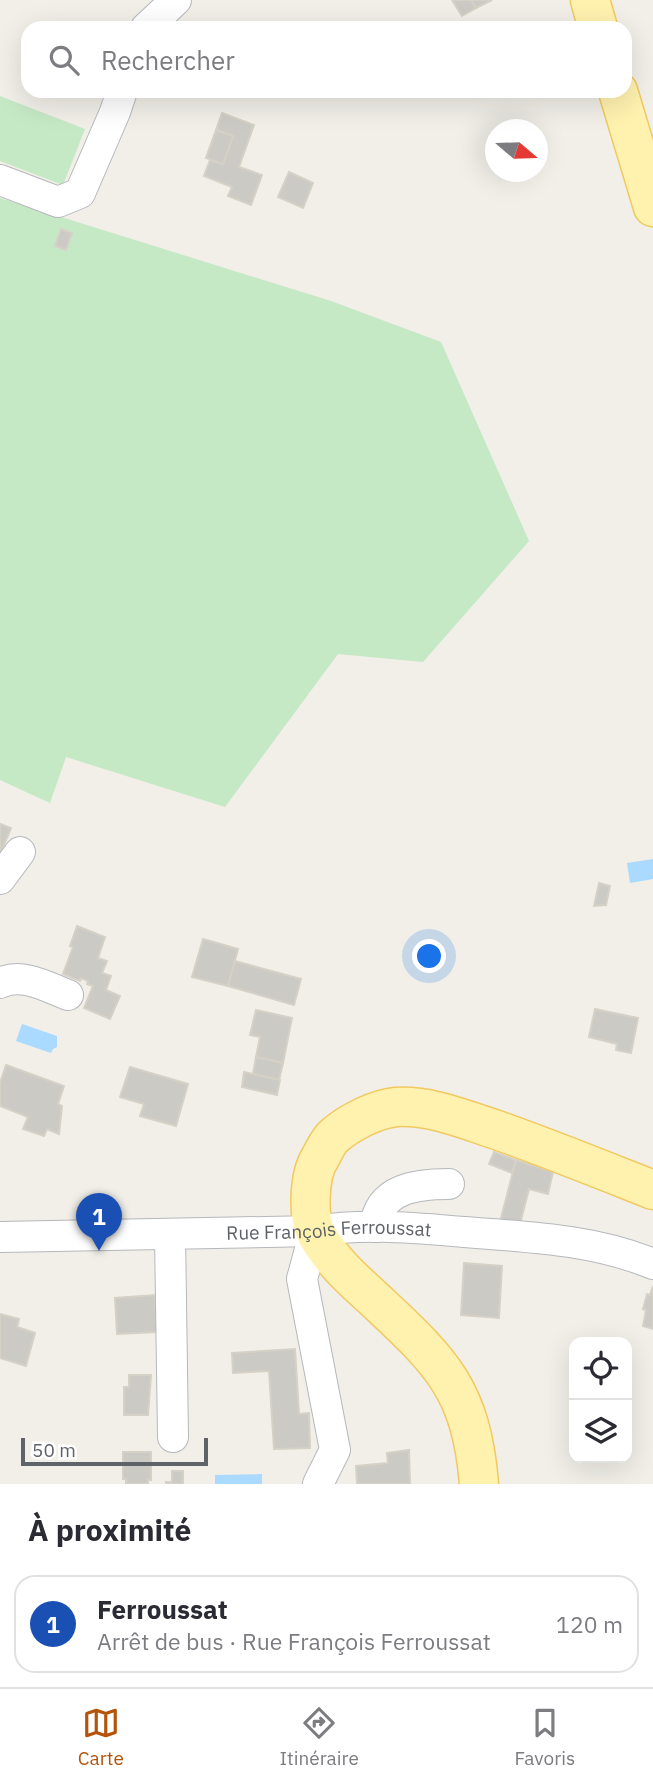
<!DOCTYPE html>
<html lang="fr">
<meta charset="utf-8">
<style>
:root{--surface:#fff;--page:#f7f7f7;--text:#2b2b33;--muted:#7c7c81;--line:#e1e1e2;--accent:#b45309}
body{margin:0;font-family:"IBM Plex Sans",sans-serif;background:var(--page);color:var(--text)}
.controls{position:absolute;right:21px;bottom:21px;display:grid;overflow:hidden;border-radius:14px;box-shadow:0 7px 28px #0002}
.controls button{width:63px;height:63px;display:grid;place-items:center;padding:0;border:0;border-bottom:2px solid var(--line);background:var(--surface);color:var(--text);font:35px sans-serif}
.compass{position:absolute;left:485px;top:119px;width:63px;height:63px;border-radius:50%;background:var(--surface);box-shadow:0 7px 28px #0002;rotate:109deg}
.scale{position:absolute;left:21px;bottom:18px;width:187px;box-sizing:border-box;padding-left:7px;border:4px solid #5f6368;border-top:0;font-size:19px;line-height:24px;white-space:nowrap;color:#5f6368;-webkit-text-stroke:5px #fff;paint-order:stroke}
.you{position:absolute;left:430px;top:957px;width:24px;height:24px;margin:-18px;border:5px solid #fff;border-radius:50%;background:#1a73e8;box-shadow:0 0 0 10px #1a73e833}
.badge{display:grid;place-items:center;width:46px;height:46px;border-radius:50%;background:var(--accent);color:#fff;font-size:23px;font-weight:700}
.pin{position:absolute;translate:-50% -58px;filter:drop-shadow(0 2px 4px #0008)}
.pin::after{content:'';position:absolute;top:37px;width:24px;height:21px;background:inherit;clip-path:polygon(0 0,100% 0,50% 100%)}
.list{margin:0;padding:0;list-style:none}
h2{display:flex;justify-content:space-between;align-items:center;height:91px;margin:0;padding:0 28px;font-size:30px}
h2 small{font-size:23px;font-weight:400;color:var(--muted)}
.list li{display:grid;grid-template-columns:46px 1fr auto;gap:21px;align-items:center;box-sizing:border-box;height:98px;margin:0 14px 14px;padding:0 14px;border:2px solid var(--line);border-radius:21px}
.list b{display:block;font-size:26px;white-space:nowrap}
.list p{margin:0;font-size:23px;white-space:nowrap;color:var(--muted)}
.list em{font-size:23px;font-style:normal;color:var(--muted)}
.icon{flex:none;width:38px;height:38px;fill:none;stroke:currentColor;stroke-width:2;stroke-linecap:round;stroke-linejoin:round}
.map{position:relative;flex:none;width:653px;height:1484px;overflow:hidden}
.search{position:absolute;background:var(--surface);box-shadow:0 7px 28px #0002;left:21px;right:21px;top:21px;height:77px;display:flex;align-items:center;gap:18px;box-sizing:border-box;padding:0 24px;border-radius:21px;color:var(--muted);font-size:26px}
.sheet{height:203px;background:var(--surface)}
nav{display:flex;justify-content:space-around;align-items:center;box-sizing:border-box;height:98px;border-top:2px solid var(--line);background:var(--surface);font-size:19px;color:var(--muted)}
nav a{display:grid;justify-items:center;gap:4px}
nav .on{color:var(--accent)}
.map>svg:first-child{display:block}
</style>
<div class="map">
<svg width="653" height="1484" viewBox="0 0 653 1484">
<rect width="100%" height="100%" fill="#f1efe8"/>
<g fill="#c5e8c5">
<polygon points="0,96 85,129 63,185 0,161"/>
<polygon points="0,198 331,301 441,342 529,541 423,662 338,654 225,807 66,757 50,803 0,780"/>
</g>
<g fill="#aadaff">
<polygon points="653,859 653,879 630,883 627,863"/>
<polygon points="22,1024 57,1036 57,1047 53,1049 51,1053 16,1041"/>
<polygon points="262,1474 262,1484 215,1484 215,1475"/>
</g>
<g fill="#cccac5" stroke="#d6d1c6" stroke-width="2">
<polygon points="452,0 471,0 476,8 462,16"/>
<polygon points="471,0 492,0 476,8"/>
<polygon points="222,113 254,125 239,167 262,175 251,205 228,196 232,187 204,176 210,160 223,164 233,136 216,130"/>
<polygon points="216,130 233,136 223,164 206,158"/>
<polygon points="289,172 313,183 303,208 278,197"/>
<polygon points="61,229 72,233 66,250 55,246"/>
<polygon points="0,824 11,828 1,852 0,852"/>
<polygon points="599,883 610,886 606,905 594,906"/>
<polygon points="77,926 105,937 98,958 107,961 102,973 111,976 106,990 120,996 110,1019 84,1008 93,986 87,984 88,981 81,978 80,981 63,974 73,947 70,946"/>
<polygon points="203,939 238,949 228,986 192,977"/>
<polygon points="235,961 301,979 294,1005 228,986"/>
<polygon points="595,1009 638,1018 631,1053 616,1050 617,1044 589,1037"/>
<polygon points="256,1010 292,1018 283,1063 256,1057 260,1037 250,1035"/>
<polygon points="256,1057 283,1063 279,1080 253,1074"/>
<polygon points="6,1065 64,1086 58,1104 62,1106 59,1134 47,1129 44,1136 23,1129 28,1117 0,1106 0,1083"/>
<polygon points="130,1067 188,1084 176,1126 140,1116 144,1104 120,1097"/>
<polygon points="244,1072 280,1080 277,1095 242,1087"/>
<polygon points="494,1152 516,1160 512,1173 489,1164"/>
<polygon points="516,1160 553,1172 548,1194 529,1189 519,1228 499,1226"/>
<polygon points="464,1263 502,1266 499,1318 461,1315"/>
<polygon points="653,1286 653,1329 643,1326 646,1310 643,1309 647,1294 650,1295"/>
<polygon points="155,1295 157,1332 117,1334 115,1298"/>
<polygon points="0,1314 19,1319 17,1327 35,1333 26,1366 0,1358"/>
<polygon points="295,1349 299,1414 309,1413 310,1448 274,1449 269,1371 233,1373 232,1353"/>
<polygon points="129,1375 151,1375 148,1415 124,1415 124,1387 129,1387"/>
<polygon points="409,1450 410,1484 357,1484 356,1466 388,1463 387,1453"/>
<polygon points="123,1452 151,1452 151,1480 148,1480 148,1484 126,1484 126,1479 123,1479"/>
<polygon points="172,1471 183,1471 183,1484 166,1484 166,1482 172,1482"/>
</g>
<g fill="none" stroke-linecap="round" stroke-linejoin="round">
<defs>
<g id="minor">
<polyline points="146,28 176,0"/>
<polyline points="0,180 58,202 80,193 115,112 122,91"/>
<polyline points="0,879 20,852"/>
<path d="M0,983C22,972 47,987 68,995"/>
<path d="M375,1227C379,1188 417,1184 449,1184"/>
<polyline points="315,1231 302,1279 335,1450 318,1484"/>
<polyline points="170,1234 173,1437"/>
<path id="s1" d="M0,1237L315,1231C364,1223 414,1228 464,1232C527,1237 593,1239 653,1264"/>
</g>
<g id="major">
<polyline points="590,0 598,28"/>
<polyline points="618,91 653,207"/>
<path d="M479,1484C471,1387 440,1361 373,1298C351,1278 331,1260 317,1235C307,1217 309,1175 320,1158C324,1151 328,1141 334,1136C350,1122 376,1109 396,1107C430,1105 463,1119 494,1129C548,1148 600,1169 653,1190"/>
</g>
</defs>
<use href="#minor" stroke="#b5b8bc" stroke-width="32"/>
<use href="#major" stroke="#f2c960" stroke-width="41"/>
<use href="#minor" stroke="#fff" stroke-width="30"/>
<use href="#major" stroke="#fff2af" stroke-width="38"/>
</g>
<g text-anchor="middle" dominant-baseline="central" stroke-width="7" stroke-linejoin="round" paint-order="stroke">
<g font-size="19" fill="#5f6368" stroke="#fff">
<text stroke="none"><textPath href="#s1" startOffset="329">Rue François Ferroussat</textPath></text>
</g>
</g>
</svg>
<div class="controls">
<button><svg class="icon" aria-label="locate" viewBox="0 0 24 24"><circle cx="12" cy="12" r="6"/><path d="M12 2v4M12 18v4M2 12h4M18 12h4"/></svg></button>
<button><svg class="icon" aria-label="layers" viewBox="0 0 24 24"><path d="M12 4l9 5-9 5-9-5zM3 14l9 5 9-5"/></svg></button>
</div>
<svg class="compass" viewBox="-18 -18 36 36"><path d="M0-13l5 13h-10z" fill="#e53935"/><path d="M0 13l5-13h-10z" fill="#7c7c81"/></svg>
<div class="scale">50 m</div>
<div class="you"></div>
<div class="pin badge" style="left:99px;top:1251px;background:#1a4fb4">1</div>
<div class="search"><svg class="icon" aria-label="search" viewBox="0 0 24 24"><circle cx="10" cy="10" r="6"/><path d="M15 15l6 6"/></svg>Rechercher</div>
</div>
<section class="sheet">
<h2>À proximité<small></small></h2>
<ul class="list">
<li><span class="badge" style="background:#1a4fb4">1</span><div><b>Ferroussat</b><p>Arrêt de bus · Rue François Ferroussat</p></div><em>120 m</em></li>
</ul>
</section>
<nav>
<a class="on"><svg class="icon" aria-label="map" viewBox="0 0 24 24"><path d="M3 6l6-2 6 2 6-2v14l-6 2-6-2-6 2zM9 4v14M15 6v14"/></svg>Carte</a>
<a><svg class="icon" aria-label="directions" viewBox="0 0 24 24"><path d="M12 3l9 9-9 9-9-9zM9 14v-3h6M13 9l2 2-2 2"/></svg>Itinéraire</a>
<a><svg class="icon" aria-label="saved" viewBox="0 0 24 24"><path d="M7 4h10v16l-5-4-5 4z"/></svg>Favoris</a>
</nav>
